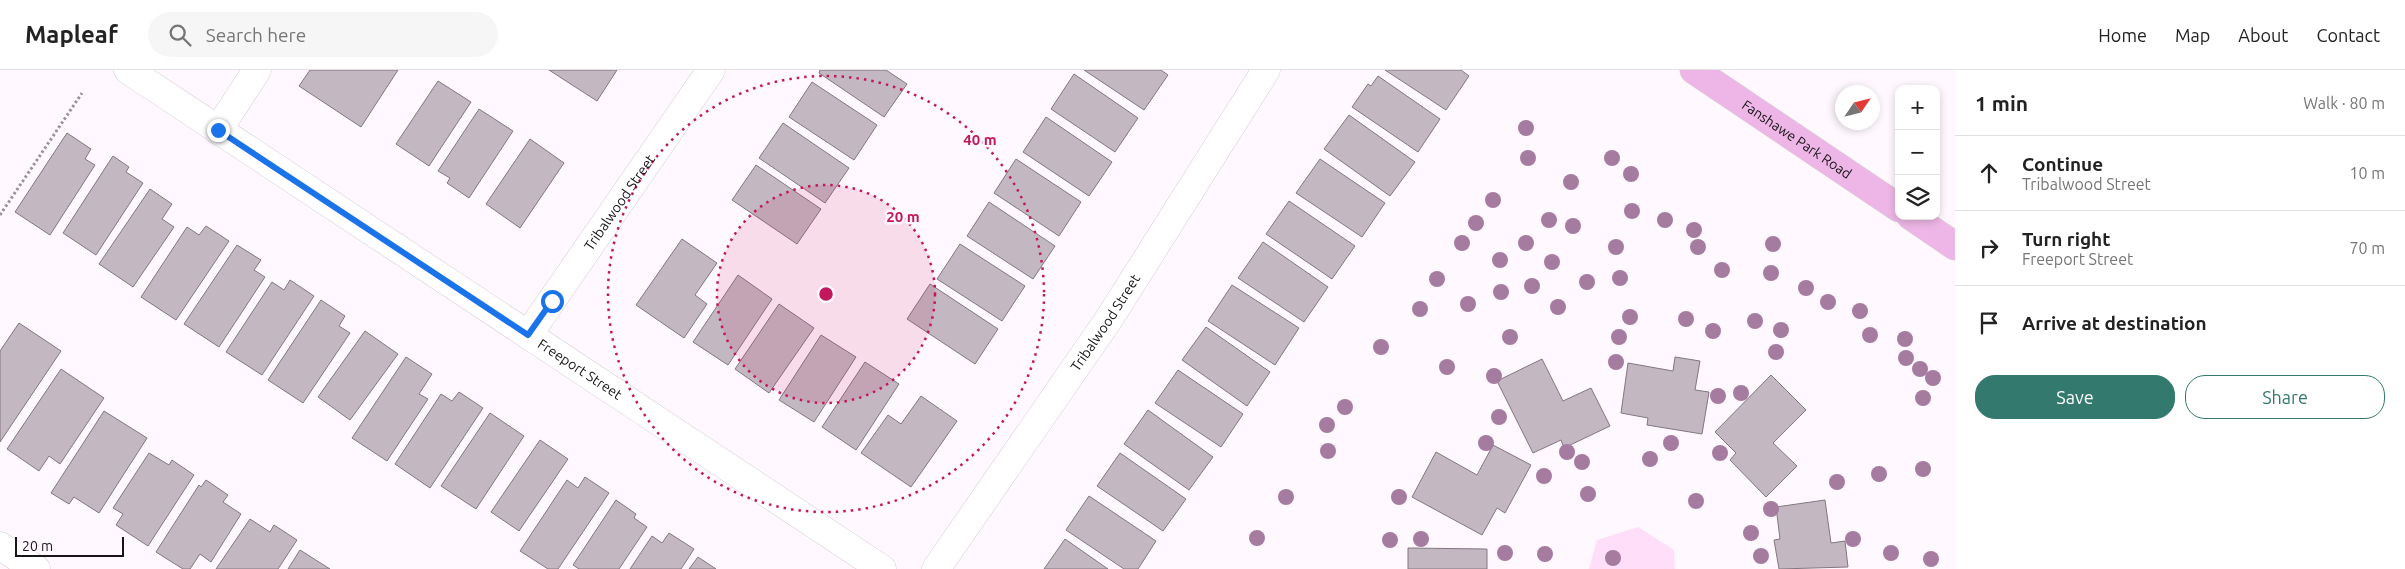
<!DOCTYPE html>
<meta charset="utf-8">
<style>
:root{--surface:#fff;--page:#f6f6f6;--text:#222;--muted:#767676;--line:#e0e0e0;--accent:#33796e}
body{margin:0;font-family:Ubuntu,sans-serif;background:var(--page);color:var(--text)}
.controls{position:absolute;right:15px;top:15px;display:grid;overflow:hidden;border-radius:10px;box-shadow:0 2px 8px #0003}
.controls button{width:45px;height:45px;display:grid;place-items:center;padding:0;border:0;border-bottom:1px solid var(--line);background:var(--surface);color:var(--text);font:25px sans-serif}
.compass{position:absolute;left:1835px;top:15px;width:45px;height:45px;border-radius:50%;background:var(--surface);box-shadow:0 2px 8px #0003;rotate:55deg}
.scale{position:absolute;left:15px;bottom:12px;width:109px;box-sizing:border-box;padding-left:5px;border:2px solid #181418;border-top:0;font-size:14px;line-height:18px;white-space:nowrap;color:#181418;-webkit-text-stroke:4px #fff8fe;paint-order:stroke}
.stop{position:absolute;width:15px;height:15px;margin:-11px;border:4px solid #1a73e8;border-radius:50%;background:#fff}
.stop.end{background:#1a73e8;border-color:#fff;box-shadow:0 1px 5px #0008}
.list{margin:0;padding:0;list-style:none}
h2{display:flex;justify-content:space-between;align-items:center;height:65px;margin:0;padding:0 20px;font-size:21px}
h2 small{font-size:16px;font-weight:400;color:var(--muted)}
.list li{display:grid;grid-template-columns:32px 1fr auto;gap:15px;align-items:center;box-sizing:border-box;height:75px;padding:0 20px;border-top:1px solid var(--line)}
.list b{display:block;font-size:19px;white-space:nowrap}
.list p{margin:0;font-size:16px;white-space:nowrap;color:var(--muted)}
.list em{font-size:16px;font-style:normal;color:var(--muted)}
.actions{display:flex;gap:10px;padding:15px 20px}
.actions a{flex:1;padding:11px 0;border:1px solid var(--accent);border-radius:20px;text-align:center;font-size:18px;color:var(--accent)}
.actions .main{background:var(--accent);color:#fff}
.icon{flex:none;width:28px;height:28px;fill:none;stroke:currentColor;stroke-width:2;stroke-linecap:round;stroke-linejoin:round}
.map{position:relative;flex:none;width:1955px;height:499px;overflow:hidden}
header{display:flex;align-items:center;gap:30px;box-sizing:border-box;height:70px;padding:0 25px;background:var(--surface);border-bottom:1px solid var(--line)}
header strong{font-size:24px}
nav{display:flex;gap:28px;margin-inline-start:auto;font-size:18px}
.search{width:350px;height:45px;background:var(--page);display:flex;align-items:center;gap:12px;box-sizing:border-box;padding:0 18px;border-radius:28px;color:var(--muted);font-size:19px}
main{display:flex}
aside{flex:1;background:var(--surface)}
.map>svg:first-child{display:block}
</style>
<header>
<strong>Mapleaf</strong>
<div class="search"><svg class="icon" aria-label="search" viewBox="0 0 24 24"><circle cx="10" cy="10" r="6"/><path d="M15 15l6 6"/></svg>Search here</div>
<nav><a>Home</a><a>Map</a><a>About</a><a>Contact</a></nav>
</header>
<main>
<div class="map">
<svg width="1955" height="499" viewBox="0 0 1955 499">
<rect width="100%" height="100%" fill="#fff8fe"/>
<polygon fill="#fedef8" points="1638,457 1674,480 1675,499 1589,499 1597,470"/>
<g fill="#c3b8c1" stroke="#827780">
<polygon points="310,0 398,0 361,57 299,16"/>
<polygon points="549,0 617,0 597,31"/>
<polygon points="820,0 886,0 907,14 884,47 819,3"/>
<polygon points="1084,0 1161,0 1168,5 1144,40"/>
<polygon points="1385,0 1461,0 1469,6 1446,40"/>
<polygon points="1074,4 1138,48 1115,82 1051,39"/>
<polygon points="1378,6 1440,49 1418,82 1352,37 1368,14 1371,16"/>
<polygon points="438,11 471,32 429,96 396,74"/>
<polygon points="812,12 877,55 854,90 789,47"/>
<polygon points="479,39 513,61 469,128 447,113 450,108 438,101"/>
<polygon points="1349,45 1415,92 1390,126 1324,79"/>
<polygon points="1046,47 1112,92 1089,126 1023,82"/>
<polygon points="783,53 849,98 825,133 759,88"/>
<polygon points="67,63 91,79 85,89 95,95 50,165 15,142"/>
<polygon points="530,69 564,93 520,158 486,134"/>
<polygon points="113,86 129,97 126,102 143,113 96,185 63,163"/>
<polygon points="1016,89 1081,132 1059,166 994,123"/>
<polygon points="1320,89 1385,133 1362,167 1296,123"/>
<polygon points="756,95 821,139 797,174 732,130"/>
<polygon points="150,119 172,134 162,149 174,157 133,217 99,194"/>
<polygon points="1289,131 1355,176 1332,209 1266,164"/>
<polygon points="989,132 1055,176 1033,209 967,166"/>
<polygon points="206,156 229,171 176,250 141,227 187,157 199,165"/>
<polygon points="682,169 717,193 695,225 707,234 684,268 636,235"/>
<polygon points="1263,172 1328,217 1304,252 1238,208"/>
<polygon points="960,174 1025,216 1002,251 937,209"/>
<polygon points="237,175 261,190 254,200 265,207 219,277 184,254"/>
<polygon points="738,205 772,229 728,295 693,272"/>
<polygon points="290,210 314,226 262,305 226,282 272,212 284,220"/>
<polygon points="930,214 998,259 975,294 907,249"/>
<polygon points="1232,215 1299,258 1275,295 1208,251"/>
<polygon points="321,230 345,246 339,256 350,263 303,333 268,310"/>
<polygon points="779,234 814,258 769,323 735,299"/>
<polygon points="19,253 61,281 0,372 0,281"/>
<polygon points="1206,257 1270,302 1247,336 1182,290"/>
<polygon points="365,261 398,284 350,350 318,327"/>
<polygon points="821,265 856,287 814,352 779,330"/>
<polygon points="406,287 432,304 419,324 428,329 387,391 352,368"/>
<polygon points="1675,287 1700,291 1695,320 1709,322 1702,364 1647,355 1648,348 1621,343 1628,293 1673,301"/>
<polygon points="1542,289 1563,331 1591,318 1610,356 1564,378 1561,370 1533,383 1497,311"/>
<polygon points="865,292 899,314 856,380 822,357"/>
<polygon points="61,299 104,328 60,394 49,386 39,401 7,379"/>
<polygon points="1178,300 1243,344 1221,377 1155,333"/>
<polygon points="1771,305 1806,340 1773,373 1797,396 1766,427 1730,390 1736,383 1715,362"/>
<polygon points="459,322 483,338 430,418 395,394 441,324 452,331"/>
<polygon points="921,326 957,351 911,417 861,383 888,345 901,354"/>
<polygon points="1148,340 1213,387 1189,420 1124,374"/>
<polygon points="104,341 147,368 99,443 74,427 69,434 51,423"/>
<polygon points="490,343 524,366 476,439 441,416"/>
<polygon points="540,370 568,389 519,461 491,442"/>
<polygon points="1493,375 1531,395 1505,443 1497,438 1482,465 1412,427 1436,382 1477,405"/>
<polygon points="149,383 169,395 172,390 194,405 148,476 116,455 123,444 113,438"/>
<polygon points="1120,383 1186,429 1163,461 1097,416"/>
<polygon points="585,407 609,423 558,499 548,499 520,481 567,410 578,418"/>
<polygon points="206,410 228,425 223,432 241,444 211,492 200,484 190,499 183,499 156,482 199,415 201,417"/>
<polygon points="1089,426 1156,471 1138,499 1124,499 1066,460"/>
<polygon points="616,430 636,444 634,448 647,457 619,499 579,499 573,495"/>
<polygon points="1825,430 1831,473 1845,471 1848,497 1779,499 1774,470 1780,469 1776,437"/>
<polygon points="250,449 270,462 274,455 297,470 278,499 216,499"/>
<polygon points="669,463 694,479 681,499 630,499 652,466 662,473"/>
<polygon points="1065,469 1108,499 1044,499"/>
<polygon points="1408,478 1487,479 1487,499 1408,499"/>
<polygon points="300,480 330,499 288,499"/>
<polygon points="698,487 716,499 689,499"/>
</g>
<g fill="none" stroke-linecap="round" stroke-linejoin="round">
<defs>
<g id="minor">
<path id="s1" d="M128,0L882,499"/>
<polyline points="218,60 257,0"/>
<path id="s2" d="M528,265L711,0"/>
<polyline points="0,476 36,499"/>
<path id="s3" d="M936,499L1109,249L1266,0"/>
</g>
<g id="major">
<path id="s4" d="M1694,0L1899,138"/>
<polyline points="1911,146 1955,176"/>
</g>
</defs>
<use href="#minor" stroke="#d8ccd5" stroke-width="29"/>
<use href="#major" stroke="#d5d5d5" stroke-width="29"/>
<polyline stroke="#999399" stroke-width="3" stroke-dasharray="2.5 2.5" stroke-linecap="butt" points="0,145 82,23"/>
<use href="#minor" stroke="#fff" stroke-width="28"/>
<use href="#major" stroke="#eeb6e6" stroke-width="28"/>
</g>
<g fill="#a57ba0">
<circle cx="1526" cy="58" r="8"/>
<circle cx="1528" cy="88" r="8"/>
<circle cx="1612" cy="88" r="8"/>
<circle cx="1631" cy="104" r="8"/>
<circle cx="1571" cy="112" r="8"/>
<circle cx="1493" cy="130" r="8"/>
<circle cx="1632" cy="141" r="8"/>
<circle cx="1549" cy="150" r="8"/>
<circle cx="1665" cy="150" r="8"/>
<circle cx="1476" cy="153" r="8"/>
<circle cx="1573" cy="156" r="8"/>
<circle cx="1694" cy="160" r="8"/>
<circle cx="1462" cy="173" r="8"/>
<circle cx="1526" cy="173" r="8"/>
<circle cx="1773" cy="174" r="8"/>
<circle cx="1616" cy="177" r="8"/>
<circle cx="1698" cy="177" r="8"/>
<circle cx="1500" cy="190" r="8"/>
<circle cx="1552" cy="192" r="8"/>
<circle cx="1722" cy="200" r="8"/>
<circle cx="1771" cy="203" r="8"/>
<circle cx="1620" cy="208" r="8"/>
<circle cx="1437" cy="209" r="8"/>
<circle cx="1587" cy="212" r="8"/>
<circle cx="1532" cy="216" r="8"/>
<circle cx="1806" cy="218" r="8"/>
<circle cx="1501" cy="222" r="8"/>
<circle cx="1828" cy="232" r="8"/>
<circle cx="1468" cy="234" r="8"/>
<circle cx="1558" cy="237" r="8"/>
<circle cx="1420" cy="239" r="8"/>
<circle cx="1860" cy="241" r="8"/>
<circle cx="1630" cy="247" r="8"/>
<circle cx="1686" cy="249" r="8"/>
<circle cx="1755" cy="251" r="8"/>
<circle cx="1781" cy="260" r="8"/>
<circle cx="1713" cy="261" r="8"/>
<circle cx="1870" cy="265" r="8"/>
<circle cx="1510" cy="267" r="8"/>
<circle cx="1619" cy="267" r="8"/>
<circle cx="1905" cy="269" r="8"/>
<circle cx="1381" cy="277" r="8"/>
<circle cx="1776" cy="282" r="8"/>
<circle cx="1906" cy="288" r="8"/>
<circle cx="1616" cy="292" r="8"/>
<circle cx="1447" cy="297" r="8"/>
<circle cx="1920" cy="299" r="8"/>
<circle cx="1494" cy="306" r="8"/>
<circle cx="1933" cy="308" r="8"/>
<circle cx="1741" cy="323" r="8"/>
<circle cx="1718" cy="326" r="8"/>
<circle cx="1923" cy="328" r="8"/>
<circle cx="1345" cy="337" r="8"/>
<circle cx="1499" cy="347" r="8"/>
<circle cx="1327" cy="355" r="8"/>
<circle cx="1486" cy="373" r="8"/>
<circle cx="1671" cy="373" r="8"/>
<circle cx="1328" cy="381" r="8"/>
<circle cx="1567" cy="382" r="8"/>
<circle cx="1720" cy="383" r="8"/>
<circle cx="1650" cy="389" r="8"/>
<circle cx="1582" cy="392" r="8"/>
<circle cx="1923" cy="399" r="8"/>
<circle cx="1879" cy="404" r="8"/>
<circle cx="1544" cy="406" r="8"/>
<circle cx="1837" cy="412" r="8"/>
<circle cx="1588" cy="424" r="8"/>
<circle cx="1286" cy="427" r="8"/>
<circle cx="1399" cy="427" r="8"/>
<circle cx="1696" cy="431" r="8"/>
<circle cx="1771" cy="439" r="8"/>
<circle cx="1751" cy="463" r="8"/>
<circle cx="1257" cy="468" r="8"/>
<circle cx="1421" cy="469" r="8"/>
<circle cx="1853" cy="469" r="8"/>
<circle cx="1390" cy="470" r="8"/>
<circle cx="1505" cy="483" r="8"/>
<circle cx="1891" cy="483" r="8"/>
<circle cx="1545" cy="484" r="8"/>
<circle cx="1761" cy="486" r="8"/>
<circle cx="1613" cy="488" r="8"/>
<circle cx="1931" cy="489" r="8"/>
</g>
<g fill="none" stroke-linecap="round" stroke-linejoin="round">
<polyline stroke="#1a73e8" stroke-width="6" points="218,60 528,265 552,231"/>
</g>
<circle cx="826" cy="224" r="109" fill="#c2185b" fill-opacity=".12"/>
<g fill="none" stroke="#c2185b" stroke-width="2.5" stroke-dasharray="2.5 5">
<circle cx="826" cy="224" r="109"/>
<circle cx="826" cy="224" r="218"/>
</g>
<g text-anchor="middle" dominant-baseline="central" stroke-width="5" stroke-linejoin="round" paint-order="stroke">
<g font-size="14" fill="#181418" stroke="#fff8fe">
<text stroke="none"><textPath href="#s4" startOffset="124">Fanshawe Park Road</textPath></text>
<text stroke="none"><textPath href="#s2" startOffset="161">Tribalwood Street</textPath></text>
<text stroke="none"><textPath href="#s3" startOffset="299">Tribalwood Street</textPath></text>
<text stroke="none"><textPath href="#s1" startOffset="542">Freeport Street</textPath></text>
</g>
</g>
<circle cx="826" cy="224" r="8" fill="#c2185b" stroke="#fff8fe" stroke-width="2.5"/>
<g font-size="15" text-anchor="middle" font-weight="bold" fill="#c2185b" stroke="#fff8fe" stroke-width="5" stroke-linejoin="round" paint-order="stroke">
<text x="980" y="75">40 m</text>
<text x="903" y="152">20 m</text>
</g>
</svg>
<div class="controls">
<button>+</button>
<button>−</button>
<button><svg class="icon" aria-label="layers" viewBox="0 0 24 24"><path d="M12 4l9 5-9 5-9-5zM3 14l9 5 9-5"/></svg></button>
</div>
<svg class="compass" viewBox="-18 -18 36 36"><path d="M0-13l5 13h-10z" fill="#e53935"/><path d="M0 13l5-13h-10z" fill="#767676"/></svg>
<div class="scale">20 m</div>
<div class="stop" style="left:552px;top:231px"></div>
<div class="stop end" style="left:218px;top:60px"></div>
</div>
<aside>
<h2>1 min<small>Walk · 80 m</small></h2>
<ul class="list">
<li><svg class="icon" aria-label="ahead" viewBox="0 0 24 24"><path d="M12 20V5M6 11l6-6 6 6"/></svg><div><b>Continue</b><p>Tribalwood Street</p></div><em>10 m</em></li>
<li><svg class="icon" aria-label="right" viewBox="0 0 24 24"><path d="M7 20v-9h11M14 6l5 5-5 5"/></svg><div><b>Turn right</b><p>Freeport Street</p></div><em>70 m</em></li>
<li><svg class="icon" aria-label="arrive" viewBox="0 0 24 24"><path d="M6 21V4h12l-3 4 3 4H6"/></svg><div><b>Arrive at destination</b></div></li>
</ul>
<div class="actions"><a class="main">Save</a><a>Share</a></div>
</aside>
</main>
